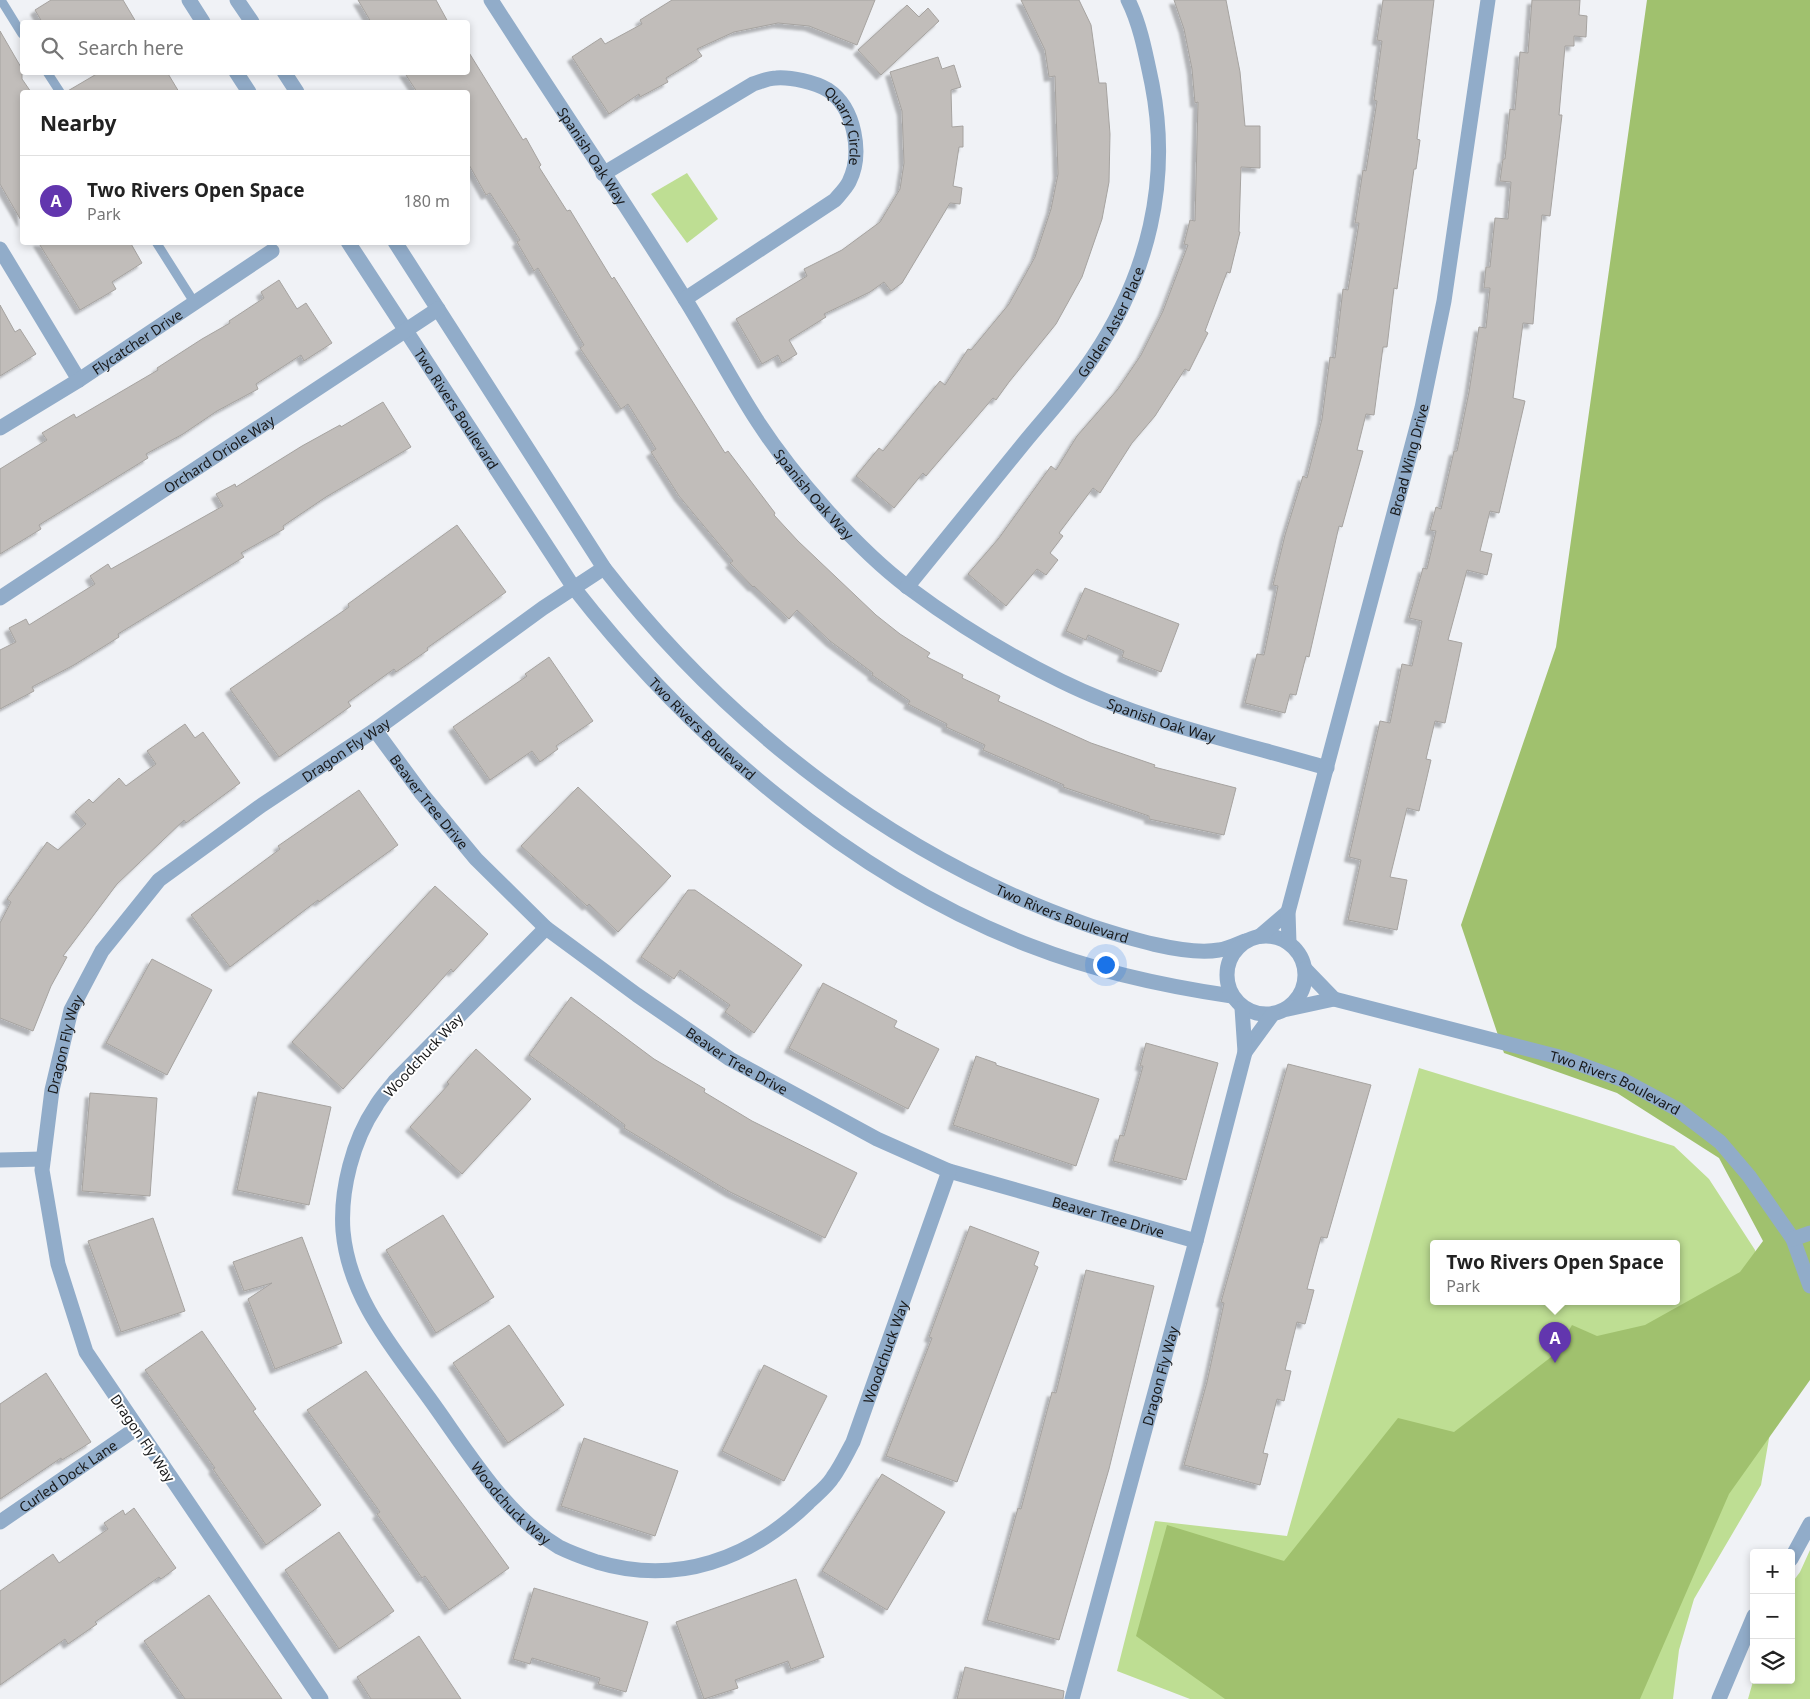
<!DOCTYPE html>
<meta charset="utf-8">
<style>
:root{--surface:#fff;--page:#f6f6f6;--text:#222;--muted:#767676;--line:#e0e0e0;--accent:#6236ae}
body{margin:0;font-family:"Noto Sans",sans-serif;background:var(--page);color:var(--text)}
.controls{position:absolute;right:15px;bottom:15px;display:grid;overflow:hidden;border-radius:5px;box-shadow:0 2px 8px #0003}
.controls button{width:45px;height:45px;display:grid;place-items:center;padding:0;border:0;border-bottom:1px solid var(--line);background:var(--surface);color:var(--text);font:25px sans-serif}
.you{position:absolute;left:1105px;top:964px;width:18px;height:18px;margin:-12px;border:4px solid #fff;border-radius:50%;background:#1a73e8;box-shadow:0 0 0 8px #1a73e833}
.badge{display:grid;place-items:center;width:32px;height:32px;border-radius:50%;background:var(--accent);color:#fff;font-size:16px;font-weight:700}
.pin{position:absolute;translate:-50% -41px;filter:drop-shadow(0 1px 2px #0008)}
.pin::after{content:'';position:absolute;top:26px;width:18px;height:15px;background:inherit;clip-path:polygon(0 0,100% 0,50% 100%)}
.popup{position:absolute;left:1430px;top:1240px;width:250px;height:65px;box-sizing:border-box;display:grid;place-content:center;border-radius:5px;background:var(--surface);filter:drop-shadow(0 1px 4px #0005);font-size:16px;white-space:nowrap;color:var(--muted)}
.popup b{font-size:19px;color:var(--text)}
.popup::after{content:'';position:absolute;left:50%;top:100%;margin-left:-10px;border:10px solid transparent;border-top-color:var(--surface)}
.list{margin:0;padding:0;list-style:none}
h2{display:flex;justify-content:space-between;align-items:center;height:65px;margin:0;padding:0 20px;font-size:21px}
h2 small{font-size:16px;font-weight:400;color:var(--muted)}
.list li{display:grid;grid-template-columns:32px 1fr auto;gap:15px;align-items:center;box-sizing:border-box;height:90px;padding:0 20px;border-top:1px solid var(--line)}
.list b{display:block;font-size:19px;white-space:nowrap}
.list p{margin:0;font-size:16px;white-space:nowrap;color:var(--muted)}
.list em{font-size:16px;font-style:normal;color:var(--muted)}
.icon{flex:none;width:28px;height:28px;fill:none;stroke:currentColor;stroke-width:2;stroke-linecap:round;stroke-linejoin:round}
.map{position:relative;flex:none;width:1810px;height:1699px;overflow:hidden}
.search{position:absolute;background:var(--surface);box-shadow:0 2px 8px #0003;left:20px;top:20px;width:450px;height:55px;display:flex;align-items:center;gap:12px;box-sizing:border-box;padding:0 18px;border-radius:5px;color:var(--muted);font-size:19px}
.panel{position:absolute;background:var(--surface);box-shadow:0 2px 8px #0003;left:20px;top:90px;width:450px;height:155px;border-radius:5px}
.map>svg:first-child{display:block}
</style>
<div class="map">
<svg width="1810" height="1699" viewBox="0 0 1810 1699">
<defs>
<filter id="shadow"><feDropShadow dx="-4.5" dy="4.5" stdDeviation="1" flood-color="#0004"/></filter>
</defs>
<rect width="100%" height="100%" fill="#f0f2f6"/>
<g fill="#bede93" fill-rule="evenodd">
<polygon points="687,173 718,219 687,243 651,194"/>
<path d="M1419,1068L1674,1146L1709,1179L1755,1250L1774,1334L1777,1392L1761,1485L1694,1599L1679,1650L1673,1699H1190L1117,1671L1155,1521L1287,1536ZM1434,1244H1676V1302H1434Z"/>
<polygon points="1810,1550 1810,1699 1748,1699 1754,1678 1754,1680 1791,1680 1791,1584 1800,1572"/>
</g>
<polygon fill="#a0c16e" points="1647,0 1810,0 1810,1380 1729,1494 1640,1699 1225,1699 1136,1636 1167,1525 1284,1561 1398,1418 1454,1432 1555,1354 1572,1325 1597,1336 1645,1325 1740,1272 1763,1241 1719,1158 1617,1093 1504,1053 1461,925 1556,647"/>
<g fill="#c1bdba" stroke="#a6a3a0" filter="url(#shadow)">
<polygon points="51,0 123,0 136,22 42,22 35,10"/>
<polygon points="358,0 436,0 448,22 371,22"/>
<polygon points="672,0 875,0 857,45 809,26 778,23 734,32 697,49 702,56 666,78 668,82 640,97 639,94 609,114 572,57 601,38 605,44 642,24 640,20"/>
<polygon points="1021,0 1079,0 1091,25 1099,83 1106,83 1110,134 1109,182 1102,219 1082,277 1056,324 1009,382 996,400 993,398 926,476 923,473 894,508 856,476 879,448 883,451 940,381 945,385 968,349 971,350 1009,304 1035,257 1051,209 1058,174 1055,76 1049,77 1045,50"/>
<polygon points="1174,0 1226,0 1240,72 1245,126 1260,126 1260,168 1241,167 1239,232 1240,232 1230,273 1227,272 1205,331 1208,333 1189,371 1185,369 1155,416 1132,443 1100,493 1093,488 1059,533 1063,536 1050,553 1058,560 1046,575 1037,569 1006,606 968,574 999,538 1051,466 1056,470 1077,436 1118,389 1141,355 1163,311 1188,245 1184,244 1190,220 1195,221 1198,102 1195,103 1192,69 1184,29"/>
<polygon points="1383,0 1434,0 1417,139 1420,140 1416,169 1414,169 1397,289 1394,288 1387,347 1383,347 1374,415 1366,414 1357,450 1363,451 1342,527 1339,526 1309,657 1306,656 1296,695 1290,694 1285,713 1245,703 1257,654 1264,655 1278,586 1273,585 1285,535 1303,476 1307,478 1322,419 1330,357 1335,358 1343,289 1348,290 1359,223 1355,223 1363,170 1366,171 1377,101 1374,100 1382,41 1377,40"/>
<polygon points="1532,0 1580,0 1579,15 1587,16 1586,37 1574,36 1574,46 1565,46 1559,115 1562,115 1550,216 1542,215 1533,324 1523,323 1513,398 1525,401 1499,513 1490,511 1480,551 1492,554 1487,575 1467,570 1448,640 1462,643 1445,723 1435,721 1426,759 1431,760 1419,811 1407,808 1390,877 1407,880 1397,930 1348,920 1361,860 1349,857 1380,721 1390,723 1402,664 1412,666 1422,621 1409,618 1423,568 1427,569 1436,531 1430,530 1436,507 1441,509 1454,451 1457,451 1469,392 1479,327 1486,328 1490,288 1484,288 1486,267 1490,267 1495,218 1508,219 1511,182 1500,181 1503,159 1505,159 1510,109 1515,110 1520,52 1528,53"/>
<polygon points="907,5 919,17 928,8 939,21 881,75 858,50"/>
<polygon points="0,31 22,69 22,79 31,92 22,92 22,222 0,184"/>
<polygon points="468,51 523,140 526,138 541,165 539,167 567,211 570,210 612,279 614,277 725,453 728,451 775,513 774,515 798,541 876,615 900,634 930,653 927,657 963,675 962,678 1000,696 998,701 1091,743 1155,765 1154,767 1236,788 1224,835 1149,819 1149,816 1063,787 1064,785 983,750 985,745 946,727 947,724 908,704 910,701 872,675 873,673 830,641 797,610 789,619 754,586 753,587 730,563 733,561 679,496 651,452 656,449 628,404 621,409 580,348 584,345 538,268 534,271 517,242 520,240 490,193 486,195 468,163 468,92 417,92 404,72 468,72"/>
<polygon points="938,57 942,69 954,65 961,87 951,90 952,127 963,126 963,147 959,147 953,186 962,188 960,204 950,203 902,283 891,291 884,282 870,292 824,314 826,317 789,340 797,354 782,363 778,355 762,364 736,319 807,276 804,269 842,250 880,222 900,189 904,163 902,111 890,72"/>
<polygon points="100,72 167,72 179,92 66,92"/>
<polygon points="38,242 130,242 142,263 112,282 116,289 80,310"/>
<polygon points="279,280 297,309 306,303 332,343 304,361 301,355 256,384 258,389 217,411 183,434 146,454 148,458 39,525 41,529 0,554 0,469 47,440 42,433 74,414 76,418 158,370 157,368 202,339 230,323 229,321 264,298 261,292"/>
<polygon points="0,305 15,332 20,329 36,354 0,376"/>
<polygon points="383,402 411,447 326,497 283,526 284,529 241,553 244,557 118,634 119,637 74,665 32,687 34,691 0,709 0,650 16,642 9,628 26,619 29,625 95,584 90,576 108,564 111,569 223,506 216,494 235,484 236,487 302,446 340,425 341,427"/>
<polygon points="457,525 506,592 427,648 428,650 396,672 394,669 348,702 351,706 279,757 230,689 349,607 348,604"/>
<polygon points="1085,588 1179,624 1161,672 1122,657 1124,651 1088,635 1086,640 1066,631"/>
<polygon points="549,657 593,721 556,746 558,749 540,762 532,751 490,780 453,727 527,676 525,674"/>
<polygon points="185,724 195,738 203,732 240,783 186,823 184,820 117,884 63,956 67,957 51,986 33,1031 0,1018 0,923 11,902 7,899 47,842 58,850 86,824 75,812 89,799 93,803 119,778 126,786 156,764 147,751"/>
<polygon points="578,787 671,876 618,932 589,904 587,906 521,846"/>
<polygon points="359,790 398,845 319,902 318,900 230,967 191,915 280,849 278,846"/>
<polygon points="435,886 488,934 453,972 451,969 343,1089 292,1042"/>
<polygon points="688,890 695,890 802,965 754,1033 725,1012 730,1005 680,970 674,979 641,957"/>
<polygon points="152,959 212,990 167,1075 106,1043"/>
<polygon points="823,983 897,1021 894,1027 939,1049 908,1109 789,1048"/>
<polygon points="571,997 654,1059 705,1089 704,1092 752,1121 857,1173 825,1238 730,1192 624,1128 625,1125 529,1055"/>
<polygon points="1146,1043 1218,1063 1186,1180 1113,1161 1120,1135 1124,1136 1143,1066 1140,1066"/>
<polygon points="476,1049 531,1099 462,1174 410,1127 449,1084 447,1082"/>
<polygon points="976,1056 996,1063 996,1065 1099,1099 1076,1166 953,1125"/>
<polygon points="1288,1064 1371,1085 1327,1238 1321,1237 1307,1289 1314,1290 1305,1324 1297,1322 1285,1370 1291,1371 1284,1401 1277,1399 1263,1453 1268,1454 1260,1485 1184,1465 1207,1382 1224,1303 1221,1302"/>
<polygon points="258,1092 331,1107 309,1205 237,1190"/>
<polygon points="90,1093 157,1098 150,1196 82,1191"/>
<polygon points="443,1215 494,1297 436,1333 386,1250"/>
<polygon points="153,1218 185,1311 121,1332 88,1241"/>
<polygon points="970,1226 1039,1252 1034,1265 1038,1267 957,1482 886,1456 932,1338 929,1337"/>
<polygon points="302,1237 342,1343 275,1369 248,1299 272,1283 244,1291 233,1262"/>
<polygon points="1086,1270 1154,1286 1109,1469 1059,1640 987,1620 1018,1508 1021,1509 1052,1392 1056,1393"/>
<polygon points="509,1325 564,1405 508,1443 453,1363"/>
<polygon points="202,1331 256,1409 253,1411 321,1505 266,1545 213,1469 215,1468 145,1370"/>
<polygon points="764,1365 827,1396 784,1481 722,1451"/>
<polygon points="366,1371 509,1568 449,1610 425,1576 422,1578 377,1514 380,1512 307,1410"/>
<polygon points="46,1373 91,1442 62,1460 61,1458 0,1499 0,1404"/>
<polygon points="584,1438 678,1471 655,1536 561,1506"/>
<polygon points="882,1474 945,1512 887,1610 822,1571"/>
<polygon points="134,1508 176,1568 161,1579 159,1577 95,1622 97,1624 68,1644 65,1639 0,1685 0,1591 53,1554 59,1563 108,1529 104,1523 123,1510 125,1515"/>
<polygon points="339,1532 394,1611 339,1649 285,1570"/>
<polygon points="796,1579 824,1657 791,1669 788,1661 735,1680 738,1688 704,1699 676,1622"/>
<polygon points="534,1588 648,1622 626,1692 598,1684 600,1678 532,1658 530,1664 513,1659"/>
<polygon points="209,1595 282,1699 185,1699 144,1641"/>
<polygon points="419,1636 461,1699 371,1699 357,1677"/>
<polygon points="965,1667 1064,1691 1063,1699 957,1699"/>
</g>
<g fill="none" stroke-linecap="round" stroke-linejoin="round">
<g stroke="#91acc9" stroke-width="9">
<polyline points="1,0 22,34"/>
<polyline points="47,72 60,92"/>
<polyline points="156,242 194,302"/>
</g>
<g stroke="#91acc9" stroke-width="15">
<polyline points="189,0 203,22"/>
<polyline points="237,0 252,22"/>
<path id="s1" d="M491,0C555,100 622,198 685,299C710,339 732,382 758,422C794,477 857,549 909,588C957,624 1008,655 1061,681C1144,722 1238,742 1327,768"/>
<polyline points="236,72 249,92"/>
<polyline points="284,72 297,92"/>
<path id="s2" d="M603,174L753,84C760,82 768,78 776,78C791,77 815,82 828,90C855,108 863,154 849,182C846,188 840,194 835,200L685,299"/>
<path id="s3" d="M348,242L574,588C691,738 852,877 1031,946C1095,971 1163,986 1232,996"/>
<path id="s4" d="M395,242L604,568C728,728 899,860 1091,926C1125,937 1184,956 1219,950C1228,949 1237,944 1245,941"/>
<polyline points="0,249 79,380"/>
<path id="s5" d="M0,428L79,380L272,251"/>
<path id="s6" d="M907,587C946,539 985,491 1024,443C1047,415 1073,387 1093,357C1148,275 1171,181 1152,84C1146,56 1141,26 1128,0"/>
<path id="s7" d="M0,598L438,309"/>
<path id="s8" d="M375,730L422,794L476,859L546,928L637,995L730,1059L877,1139L949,1171L1196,1241"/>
<path id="s9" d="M546,928L395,1081C389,1089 381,1097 376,1106C353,1140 340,1190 343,1231C349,1297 392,1347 429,1398C467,1450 503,1513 559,1547C571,1553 585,1558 597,1562C677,1586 750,1559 808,1503C816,1495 827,1487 833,1477C841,1466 847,1453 853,1442L949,1171"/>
<circle cx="1266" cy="975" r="39"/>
<polyline points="1260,936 1288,912"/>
<path id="s10" d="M1289,943L1288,912L1422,408L1444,301L1488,0"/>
<path id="s11" d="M1334,999L1563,1058L1623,1080L1677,1109L1720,1142L1749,1176L1793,1239L1810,1286"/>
<polyline points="1288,1009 1334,999 1305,969"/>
<polyline points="1245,1052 1272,1015"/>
<polyline points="0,1160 43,1159"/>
<polyline points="1793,1239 1810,1233"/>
<path id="s12" d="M0,1522L137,1428"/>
<polyline points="1791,1559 1810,1524"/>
<path id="s13" d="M321,1699L86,1352L58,1264L42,1170L52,1090L71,1010L102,951L159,880L262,805L375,730L543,608L604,568"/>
<path id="s14" d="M1072,1699L1196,1241L1245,1052L1242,1008"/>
<polyline points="1719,1699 1754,1616"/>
</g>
</g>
<g text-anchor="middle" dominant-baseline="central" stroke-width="4" stroke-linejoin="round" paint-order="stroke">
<g font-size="14" fill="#171819" stroke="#fff">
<text stroke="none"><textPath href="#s2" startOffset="294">Quarry Circle</textPath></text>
<text stroke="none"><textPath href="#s1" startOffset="186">Spanish Oak Way</textPath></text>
<text stroke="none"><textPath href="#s6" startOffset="335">Golden Aster Place</textPath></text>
<text stroke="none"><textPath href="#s5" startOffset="162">Flycatcher Drive</textPath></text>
<text stroke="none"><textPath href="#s3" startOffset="199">Two Rivers Boulevard</textPath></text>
<text stroke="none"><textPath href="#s7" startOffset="262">Orchard Oriole Way</textPath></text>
<text stroke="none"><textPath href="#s10" startOffset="499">Broad Wing Drive</textPath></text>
<text stroke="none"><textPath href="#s1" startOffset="591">Spanish Oak Way</textPath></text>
<text stroke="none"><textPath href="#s1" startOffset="1011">Spanish Oak Way</textPath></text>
<text stroke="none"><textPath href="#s3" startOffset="604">Two Rivers Boulevard</textPath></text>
<text stroke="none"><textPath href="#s13" startOffset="1155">Dragon Fly Way</textPath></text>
<text stroke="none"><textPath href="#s8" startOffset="90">Beaver Tree Drive</textPath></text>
<text stroke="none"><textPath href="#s4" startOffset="969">Two Rivers Boulevard</textPath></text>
<text stroke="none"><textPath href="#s13" startOffset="735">Dragon Fly Way</textPath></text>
<text transform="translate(423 1055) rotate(-47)">Woodchuck Way</text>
<text stroke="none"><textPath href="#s8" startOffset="495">Beaver Tree Drive</textPath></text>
<text stroke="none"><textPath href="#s11" startOffset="294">Two Rivers Boulevard</textPath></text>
<text stroke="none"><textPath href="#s8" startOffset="900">Beaver Tree Drive</textPath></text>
<text stroke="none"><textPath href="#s9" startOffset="1211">Woodchuck Way</textPath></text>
<text stroke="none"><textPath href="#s14" startOffset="335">Dragon Fly Way</textPath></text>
<text transform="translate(143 1438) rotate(56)">Dragon Fly Way</text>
<text stroke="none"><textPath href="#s12" startOffset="82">Curled Dock Lane</textPath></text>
<text stroke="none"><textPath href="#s9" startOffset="702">Woodchuck Way</textPath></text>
</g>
</g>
</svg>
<div class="controls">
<button>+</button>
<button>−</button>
<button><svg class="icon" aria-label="layers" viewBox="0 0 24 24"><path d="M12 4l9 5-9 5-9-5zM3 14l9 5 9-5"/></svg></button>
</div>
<div class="you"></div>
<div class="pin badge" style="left:1555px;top:1363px">A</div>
<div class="popup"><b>Two Rivers Open Space</b>Park</div>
<div class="search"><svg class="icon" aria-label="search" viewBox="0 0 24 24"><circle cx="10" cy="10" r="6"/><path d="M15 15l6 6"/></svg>Search here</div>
<section class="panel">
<h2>Nearby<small></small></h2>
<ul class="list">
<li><span class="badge">A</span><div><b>Two Rivers Open Space</b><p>Park</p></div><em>180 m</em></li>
</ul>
</section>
</div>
